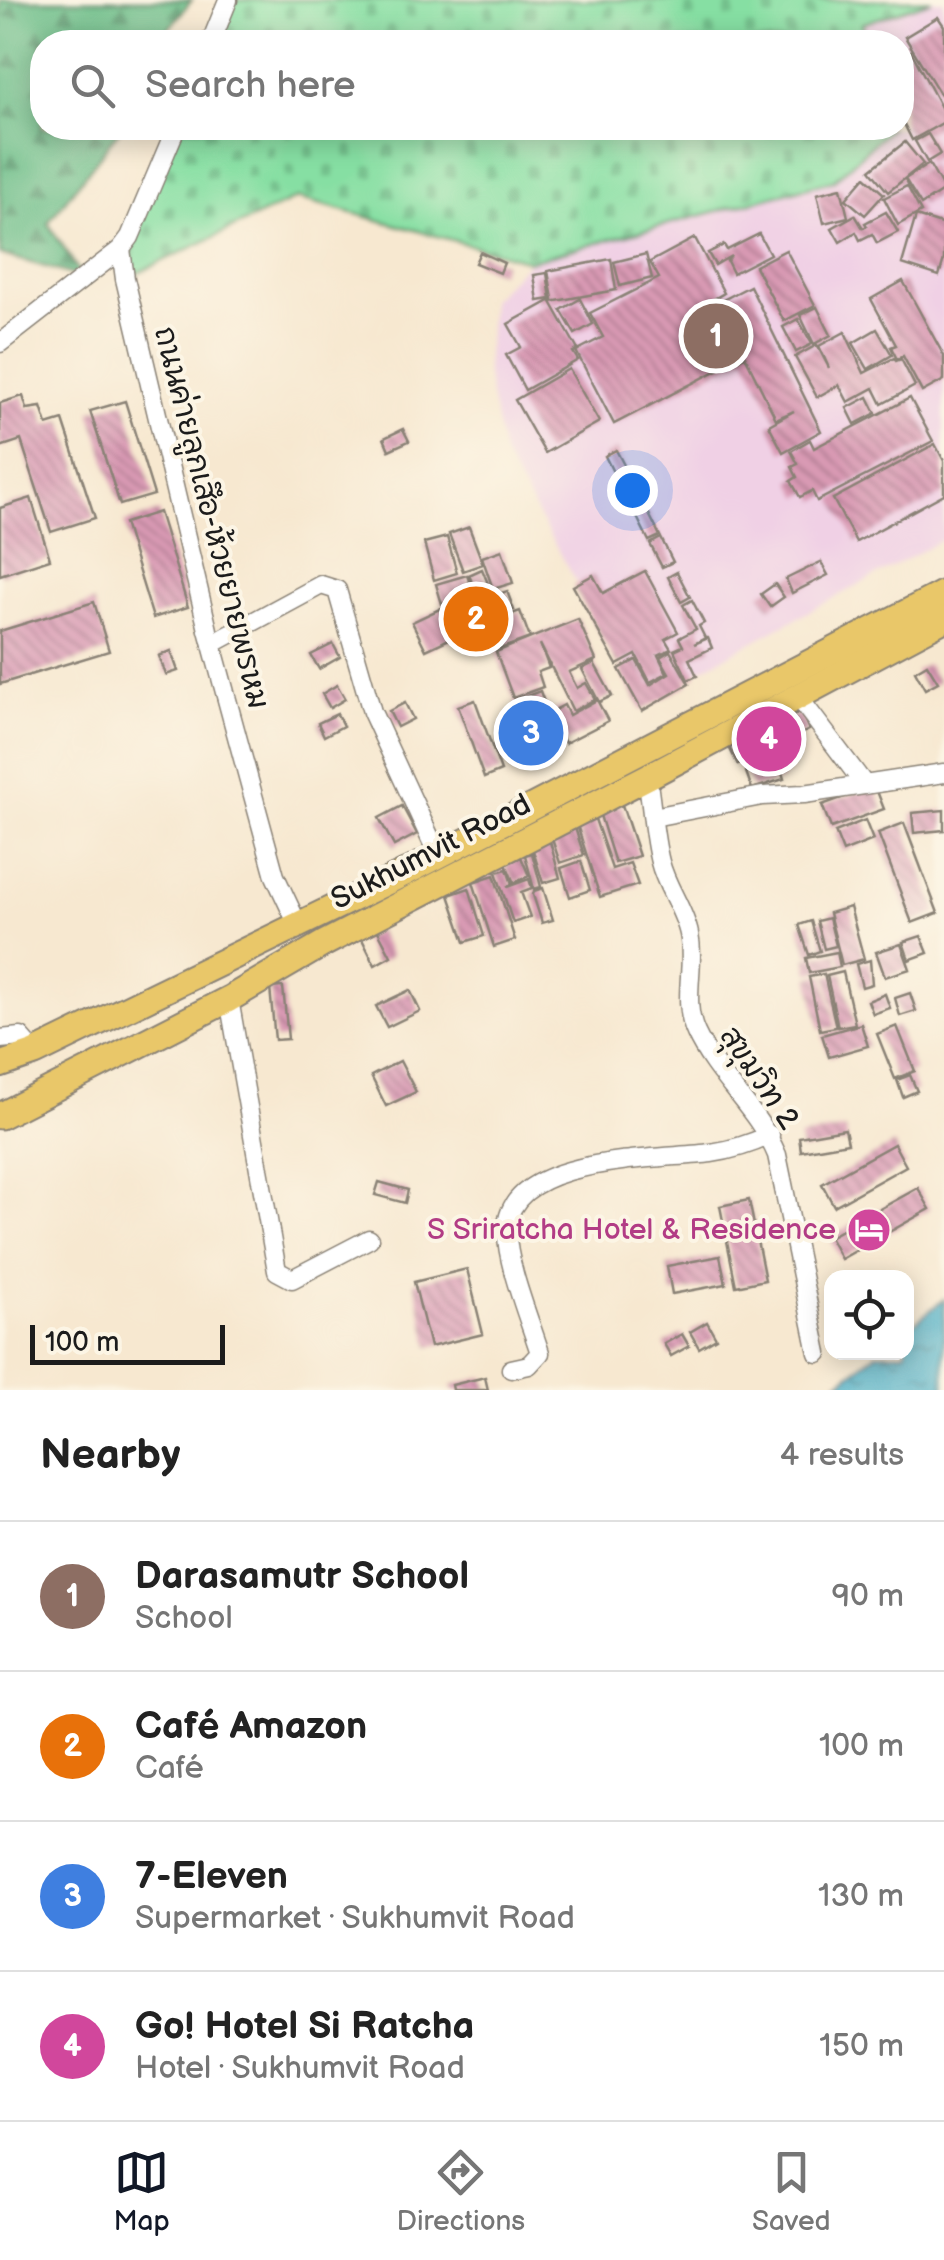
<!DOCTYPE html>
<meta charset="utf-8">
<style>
:root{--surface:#fff;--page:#f2f2f2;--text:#222;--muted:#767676;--line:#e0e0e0;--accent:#111827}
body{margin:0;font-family:"Balsamiq Sans","Playpen Sans Thai",sans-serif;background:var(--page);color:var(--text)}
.controls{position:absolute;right:30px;bottom:30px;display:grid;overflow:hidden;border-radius:20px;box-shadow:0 5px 25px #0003}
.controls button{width:90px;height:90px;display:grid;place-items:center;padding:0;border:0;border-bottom:2px solid var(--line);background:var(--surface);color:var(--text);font:50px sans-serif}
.scale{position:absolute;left:30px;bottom:25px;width:195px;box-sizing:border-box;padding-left:10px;border:5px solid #1c1c1c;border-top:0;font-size:28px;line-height:35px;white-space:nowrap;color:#1c1c1c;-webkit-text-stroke:8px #fcf5e5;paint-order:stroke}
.you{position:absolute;left:632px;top:490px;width:35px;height:35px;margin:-25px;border:8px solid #fff;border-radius:50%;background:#1a73e8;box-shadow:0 0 0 15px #1a73e833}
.badge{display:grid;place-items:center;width:65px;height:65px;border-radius:50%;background:var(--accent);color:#fff;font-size:32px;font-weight:700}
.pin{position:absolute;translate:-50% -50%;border:5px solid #fff;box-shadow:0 2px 10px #0006}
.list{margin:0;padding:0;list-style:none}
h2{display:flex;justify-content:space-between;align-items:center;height:130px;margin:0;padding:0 40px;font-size:42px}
h2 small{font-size:32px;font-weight:400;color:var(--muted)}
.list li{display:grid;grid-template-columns:65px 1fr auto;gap:30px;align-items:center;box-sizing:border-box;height:150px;padding:0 40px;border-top:2px solid var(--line)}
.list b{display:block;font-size:38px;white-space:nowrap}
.list p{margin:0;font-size:32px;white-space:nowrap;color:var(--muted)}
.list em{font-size:32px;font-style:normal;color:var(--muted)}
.icon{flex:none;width:55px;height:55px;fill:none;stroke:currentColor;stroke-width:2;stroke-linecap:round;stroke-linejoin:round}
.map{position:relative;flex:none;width:944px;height:1390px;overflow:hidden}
.search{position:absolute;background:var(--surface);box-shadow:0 5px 25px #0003;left:30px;right:30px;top:30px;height:110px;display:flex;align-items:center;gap:25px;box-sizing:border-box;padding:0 35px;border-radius:40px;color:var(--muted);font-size:38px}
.sheet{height:730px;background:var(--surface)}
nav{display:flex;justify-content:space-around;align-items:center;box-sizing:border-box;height:140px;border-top:2px solid var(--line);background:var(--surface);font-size:28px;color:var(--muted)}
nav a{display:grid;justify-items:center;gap:5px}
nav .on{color:var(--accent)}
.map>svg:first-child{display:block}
</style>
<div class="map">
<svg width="944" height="1390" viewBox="0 0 944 1390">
<defs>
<pattern id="forest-firs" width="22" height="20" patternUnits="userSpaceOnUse" patternTransform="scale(2.5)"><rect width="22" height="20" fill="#6cbe89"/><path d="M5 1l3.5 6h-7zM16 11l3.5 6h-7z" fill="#589a6f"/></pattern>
<pattern id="cemetery-stones" width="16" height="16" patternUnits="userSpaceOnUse" patternTransform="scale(2.5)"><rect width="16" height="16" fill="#86dfa3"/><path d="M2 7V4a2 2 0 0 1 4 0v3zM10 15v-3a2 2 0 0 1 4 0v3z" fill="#73bf8c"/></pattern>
<pattern id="water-ripples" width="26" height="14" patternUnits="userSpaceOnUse" patternTransform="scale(2.5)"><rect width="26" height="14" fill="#45abc5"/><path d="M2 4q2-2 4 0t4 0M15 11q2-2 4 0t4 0" fill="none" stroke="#398a9f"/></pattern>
<pattern id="building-back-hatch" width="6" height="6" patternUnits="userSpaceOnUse" patternTransform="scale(2.5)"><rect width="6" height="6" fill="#d99ab4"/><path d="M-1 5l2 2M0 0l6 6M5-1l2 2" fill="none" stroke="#af7d92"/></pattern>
</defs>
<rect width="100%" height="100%" fill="#fcf5e5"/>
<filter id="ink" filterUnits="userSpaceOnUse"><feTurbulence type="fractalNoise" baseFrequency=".01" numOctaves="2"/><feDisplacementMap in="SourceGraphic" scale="20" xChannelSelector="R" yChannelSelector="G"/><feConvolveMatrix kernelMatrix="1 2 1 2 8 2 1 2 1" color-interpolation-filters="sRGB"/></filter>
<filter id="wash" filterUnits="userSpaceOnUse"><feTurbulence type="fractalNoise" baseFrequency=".0048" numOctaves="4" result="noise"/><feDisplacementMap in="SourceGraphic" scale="40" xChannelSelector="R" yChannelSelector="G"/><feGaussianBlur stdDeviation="2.25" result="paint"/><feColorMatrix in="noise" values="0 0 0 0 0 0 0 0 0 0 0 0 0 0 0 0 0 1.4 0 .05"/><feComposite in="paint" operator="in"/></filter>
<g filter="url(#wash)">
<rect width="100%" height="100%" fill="#f7e8d0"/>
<polygon fill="#f0d0e5" points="932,0 944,0 944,539 644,700 503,455 486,372 491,300 529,261 834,180 890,128 902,128 902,42 868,42 862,24"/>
<polygon fill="url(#forest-firs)" stroke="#446d52" stroke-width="2.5" points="0,0 192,0 158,42 42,42 42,128 121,128 48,223 83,278 0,254"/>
<g fill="url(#cemetery-stones)" stroke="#517e60" stroke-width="2.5">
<polygon points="228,0 932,0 862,24 868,42 211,42"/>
<polygon points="176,128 890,128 834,180 529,261 297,198 125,279 130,237"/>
</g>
<polygon fill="url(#water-ripples)" stroke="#306470" stroke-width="2.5" points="944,1299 944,1390 829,1390 877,1353 906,1352 907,1329"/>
<g id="blocks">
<g fill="url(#building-back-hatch)">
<polygon points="938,17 944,26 944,91 940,94 905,37"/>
<polygon points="911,51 944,113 944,122 912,140 902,120 902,56"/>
<polygon points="928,134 940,154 927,162 915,141"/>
<polygon points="905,142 923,164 888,192 870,170"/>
<polygon points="929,164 944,190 921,205 905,179"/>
<polygon points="865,177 884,194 865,215 846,199"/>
<polygon points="907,186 921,212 898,225 884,198"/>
<polygon points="841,188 848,217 824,223 817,194"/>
<polygon points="886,212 898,232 877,243 872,234 860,240 856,232 840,242 832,228 855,215 863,228 867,226 865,223"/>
<polygon points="916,216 944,225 944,259 939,276 902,264"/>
<polygon points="759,234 770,254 733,273 727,261 731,256 715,265 708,253 724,245 727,250"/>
<polygon points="695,238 724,293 714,299 736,340 719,302 750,286 821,431 783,452 769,425 794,411 776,419 745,356 614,424 576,351 603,337 590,313 659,278 650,262"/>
<polygon points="786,250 815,305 784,321 755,266"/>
<polygon points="480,252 504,263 500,273 475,263"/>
<polygon points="646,254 652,278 620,286 614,262"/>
<polygon points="611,259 616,290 551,302 578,350 573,352 578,360 525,390 506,355 521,347 508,324 553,299 548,271"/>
<polygon points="547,273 551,299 538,301 534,275"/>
<polygon points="903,281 944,356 944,380 922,392 903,356 897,359 891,347 896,345 871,299"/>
<polygon points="580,299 593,324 575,334 561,310"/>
<polygon points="817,307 831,335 814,344 800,315"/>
<polygon points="798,319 812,344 796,352 783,327"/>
<polygon points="877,329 892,355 868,369 853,343"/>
<polygon points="845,332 864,373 894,358 896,361 901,359 915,386 882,404 874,388 848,402 839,385 817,397 795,357 817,345 829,368 819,346"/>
<polygon points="569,369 599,422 545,453 515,400"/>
<polygon points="23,396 27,409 41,407 47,425 63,420 95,518 51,532 21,440 0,447 0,403"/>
<polygon points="868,397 876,413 855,424 847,408"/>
<polygon points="910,398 933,441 817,501 812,491 800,497 791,481 797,477 792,467 798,464 791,451 810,440 814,448"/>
<polygon points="125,401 154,495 120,505 90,411"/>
<polygon points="403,429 409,441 389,450 384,438"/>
<polygon points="935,444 944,461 944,494 856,542 833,499"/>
<polygon points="616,450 643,501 631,508 605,456"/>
<polygon points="31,498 50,559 0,575 0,508"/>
<polygon points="647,510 660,536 649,541 636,515"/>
<polygon points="159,512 188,607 153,618 124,523"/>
<polygon points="469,527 483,564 463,571 449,534"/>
<polygon points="447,537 457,573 434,580 424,543"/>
<polygon points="661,538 673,562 662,567 650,544"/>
<polygon points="502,550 513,583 493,589 482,557"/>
<polygon points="821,562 828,575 792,593 786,579"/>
<polygon points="482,569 489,586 476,592 469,575"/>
<polygon points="645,571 678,632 665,639 671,649 658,655 667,673 650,682 636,655 617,665 573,586 593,575 603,593"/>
<polygon points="677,572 690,597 681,602 668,577"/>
<polygon points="467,575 474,595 442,604 436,584"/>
<polygon points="775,584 784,597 770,607 761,594"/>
<polygon points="507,591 514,610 496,617 488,598"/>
<polygon points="483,599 490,629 467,634 460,604"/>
<polygon points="692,600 704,623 699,626 705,638 694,644 708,638 712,648 689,659 697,676 688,680 674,650 683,646 679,638 696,629 683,605"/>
<polygon points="94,602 109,651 0,684 0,631"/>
<polygon points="448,605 462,633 426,650 412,622"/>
<polygon points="520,611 530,638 500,649 490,622"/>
<polygon points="578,619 596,660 569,672 577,688 586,683 595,699 573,711 540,644 549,668 538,672 543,687 513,698 496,652"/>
<polygon points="333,644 340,657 319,669 311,655"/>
<polygon points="171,651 178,671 166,675 159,656"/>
<polygon points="670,651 689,684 642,711 619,669 636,660 650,685 669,673 660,657"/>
<polygon points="594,663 612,696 599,702 582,669"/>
<polygon points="927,664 938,682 925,689 915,671"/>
<polygon points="337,685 345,699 330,708 322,694"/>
<polygon points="540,691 559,743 533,752 514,701"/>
<polygon points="475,700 501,771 484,778 458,706"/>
<polygon points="597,700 608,721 565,743 549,713 564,705 569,715"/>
<polygon points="405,703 413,719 397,727 389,711"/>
<polygon points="801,712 809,730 738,765 729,747"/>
<polygon points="337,714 343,726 324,736 318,723"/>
<polygon points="779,762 784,779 752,789 746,772"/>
<polygon points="875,786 884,809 831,828 822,805"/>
<polygon points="622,805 639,856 615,863 599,812"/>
<polygon points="402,806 417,834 394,846 379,818"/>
<polygon points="944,810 944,830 914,833 912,813"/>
<polygon points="595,819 612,869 630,863 638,885 600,897 577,825"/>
<polygon points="865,820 873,840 843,852 835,832"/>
<polygon points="904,823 938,913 912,923 878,833"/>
<polygon points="575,828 584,855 560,863 551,836"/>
<polygon points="550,842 560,878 543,883 532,847"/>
<polygon points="532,853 541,887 534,889 525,855"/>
<polygon points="521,857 529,876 514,883 506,864"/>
<polygon points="581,861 590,890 570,897 561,868"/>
<polygon points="507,869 512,884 507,887 529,879 532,888 521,892 530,917 513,923 496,872"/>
<polygon points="494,875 515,940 494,947 473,882"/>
<polygon points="469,888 484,936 465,942 449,895"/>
<polygon points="543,888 553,920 542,923 533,895 534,891"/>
<polygon points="850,907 864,959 842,965 829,913"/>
<polygon points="829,918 836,946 824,949 817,921"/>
<polygon points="811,921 820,951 809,955 799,925"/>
<polygon points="378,931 391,956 375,965 362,939"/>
<polygon points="921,936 928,953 909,960 903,942"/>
<polygon points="901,944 910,969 885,977 876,952"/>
<polygon points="837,952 840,967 809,973 806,958"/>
<polygon points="870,960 872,984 862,987 856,964"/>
<polygon points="843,972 855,1024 838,1027 827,976"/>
<polygon points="824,974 836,1027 820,1030 809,977"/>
<polygon points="283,987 288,1039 275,1040 270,988"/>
<polygon points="410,990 420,1011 387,1027 376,1006"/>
<polygon points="910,993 916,1011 900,1016 895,998"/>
<polygon points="885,994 890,1008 873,1014 868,1001"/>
<polygon points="861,1024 868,1046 829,1057 822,1035"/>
<polygon points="897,1026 915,1071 895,1079 877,1034"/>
<polygon points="400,1061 416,1092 386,1106 371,1076"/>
<polygon points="910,1075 917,1091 903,1097 897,1080"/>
<polygon points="845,1129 848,1143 801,1151 799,1137"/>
<polygon points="894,1144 906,1166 834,1206 822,1184"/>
<polygon points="379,1182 408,1190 405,1203 375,1195"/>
<polygon points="918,1188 930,1209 841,1259 829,1237"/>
<polygon points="749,1200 765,1280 736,1286 720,1206"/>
<polygon points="720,1256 726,1284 672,1294 667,1266"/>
<polygon points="467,1269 483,1334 430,1347 414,1282"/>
<polygon points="707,1322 716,1338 699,1348 690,1332"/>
<polygon points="682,1334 689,1346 671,1356 664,1344"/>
<polygon points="485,1377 488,1390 453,1390 452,1385"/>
</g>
</g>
</g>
<g filter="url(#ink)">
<use href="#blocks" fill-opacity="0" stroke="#8a8276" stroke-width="2.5"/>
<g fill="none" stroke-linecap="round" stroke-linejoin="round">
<defs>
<g id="minor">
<polyline points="211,42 228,0"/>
<polyline points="176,128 130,237 121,249 125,279 208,630 275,876 298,925"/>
<polyline points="0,343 121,249"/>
<polyline points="212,644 321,585 337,590 372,712 438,855"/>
<polyline points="799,698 864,784"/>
<path d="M647,777C652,805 653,835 660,862C666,887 684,909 689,934C696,967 681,1001 696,1033C717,1078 758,1109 777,1155L818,1353"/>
<polyline points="653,817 762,796 804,794 944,773"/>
<polyline points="229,999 277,1271 292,1279 369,1239"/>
<polyline points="0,1039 21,1037 35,1053"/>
<path d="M511,1369L529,1365L540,1353C530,1321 504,1258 507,1226C513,1155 661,1160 711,1153C732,1150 751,1144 770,1135"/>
</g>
<g id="highway">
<polyline points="0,1065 35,1053 405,873 944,593"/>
<polyline points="0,1116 229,999 325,943 647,777 944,619"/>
</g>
</defs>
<use href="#minor" stroke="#8a8276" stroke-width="21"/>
<use href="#highway" stroke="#8a8276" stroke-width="29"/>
<use href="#minor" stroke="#fff" stroke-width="18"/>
<use href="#highway" stroke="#e9c769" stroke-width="25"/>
</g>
</g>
<defs>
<symbol id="hotel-disc" viewBox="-11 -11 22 22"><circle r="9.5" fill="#d1479c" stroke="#fcf5e5"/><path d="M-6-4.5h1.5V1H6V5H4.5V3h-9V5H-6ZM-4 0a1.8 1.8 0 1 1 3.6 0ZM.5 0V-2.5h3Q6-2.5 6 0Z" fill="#fff"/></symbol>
</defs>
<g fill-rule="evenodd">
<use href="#hotel-disc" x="844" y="1205" width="50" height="50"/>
</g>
<g text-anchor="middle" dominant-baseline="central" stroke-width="8" stroke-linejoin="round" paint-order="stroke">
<g font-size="30" fill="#1c1c1c" stroke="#fcf5e5">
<text transform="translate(211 518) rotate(76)">ถนนค่ายลูกเสึอ-ห้วยยายพรหม</text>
<text transform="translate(431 852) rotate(-27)">Sukhumvit Road</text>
<text transform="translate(759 1078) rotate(56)">สุขุมวิท 2</text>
</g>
<g font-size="30" fill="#b23c85" stroke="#fcf5e5" text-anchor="end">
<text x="836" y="1230">S Sriratcha Hotel &amp; Residence</text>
</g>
</g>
</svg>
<div class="controls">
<button><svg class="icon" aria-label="locate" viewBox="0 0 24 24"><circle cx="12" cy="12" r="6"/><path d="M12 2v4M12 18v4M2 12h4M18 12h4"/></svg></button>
</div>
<div class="scale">100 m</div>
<div class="you"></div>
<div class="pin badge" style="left:716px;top:336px;background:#8d6e63">1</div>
<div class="pin badge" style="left:476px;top:619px;background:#e8710a">2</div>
<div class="pin badge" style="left:531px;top:733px;background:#3f7fe0">3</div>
<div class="pin badge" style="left:769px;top:739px;background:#d1479c">4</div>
<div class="search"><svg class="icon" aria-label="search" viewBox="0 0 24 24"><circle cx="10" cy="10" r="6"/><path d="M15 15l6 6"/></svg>Search here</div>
</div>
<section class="sheet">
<h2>Nearby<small>4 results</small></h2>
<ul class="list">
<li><span class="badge" style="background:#8d6e63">1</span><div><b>Darasamutr School</b><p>School</p></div><em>90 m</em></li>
<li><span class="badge" style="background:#e8710a">2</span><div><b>Café Amazon</b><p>Café</p></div><em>100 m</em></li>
<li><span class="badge" style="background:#3f7fe0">3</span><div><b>7-Eleven</b><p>Supermarket · Sukhumvit Road</p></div><em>130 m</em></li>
<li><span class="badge" style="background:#d1479c">4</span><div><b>Go! Hotel Si Ratcha</b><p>Hotel · Sukhumvit Road</p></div><em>150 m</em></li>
</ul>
</section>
<nav>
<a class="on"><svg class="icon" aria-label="map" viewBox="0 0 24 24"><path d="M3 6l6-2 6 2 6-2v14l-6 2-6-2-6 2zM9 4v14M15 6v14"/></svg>Map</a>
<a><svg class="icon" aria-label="directions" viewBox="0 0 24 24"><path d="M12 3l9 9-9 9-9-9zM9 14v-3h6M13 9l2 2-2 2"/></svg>Directions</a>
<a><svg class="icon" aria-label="saved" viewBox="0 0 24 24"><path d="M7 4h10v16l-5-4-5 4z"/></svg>Saved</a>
</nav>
